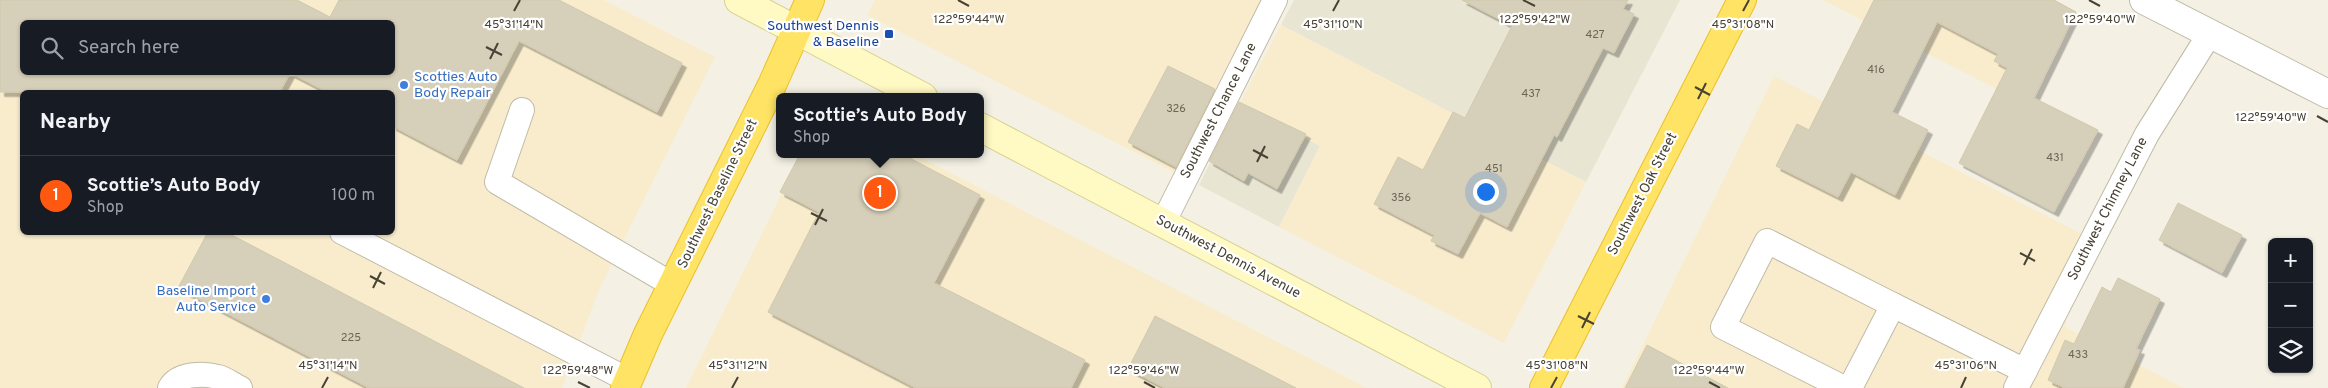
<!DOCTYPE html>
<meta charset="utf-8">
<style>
:root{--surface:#171b24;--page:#242831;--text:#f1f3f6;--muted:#9ea1a6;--line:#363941;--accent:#ff5810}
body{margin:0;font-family:Overpass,sans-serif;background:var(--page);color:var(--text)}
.controls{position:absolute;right:15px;bottom:15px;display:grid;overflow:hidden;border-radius:8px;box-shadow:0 1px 4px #0004}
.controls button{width:45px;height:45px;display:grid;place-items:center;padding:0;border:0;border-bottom:1px solid var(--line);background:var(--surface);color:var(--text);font:25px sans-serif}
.you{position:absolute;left:1485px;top:191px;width:18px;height:18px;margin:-12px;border:4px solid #fff;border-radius:50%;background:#1a73e8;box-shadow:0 0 0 8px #1a73e833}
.badge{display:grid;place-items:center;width:32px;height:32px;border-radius:50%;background:var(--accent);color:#fff;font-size:16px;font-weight:700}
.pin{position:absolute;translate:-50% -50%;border:2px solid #fff;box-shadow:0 1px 5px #0006}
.popup{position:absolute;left:776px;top:93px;width:208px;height:65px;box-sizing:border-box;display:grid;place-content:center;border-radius:8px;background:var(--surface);filter:drop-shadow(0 1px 4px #0005);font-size:16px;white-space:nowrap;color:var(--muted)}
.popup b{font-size:19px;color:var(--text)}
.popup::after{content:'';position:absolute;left:50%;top:100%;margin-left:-10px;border:10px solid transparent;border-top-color:var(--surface)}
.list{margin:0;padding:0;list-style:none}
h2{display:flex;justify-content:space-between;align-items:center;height:65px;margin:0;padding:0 20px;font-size:21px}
h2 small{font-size:16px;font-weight:400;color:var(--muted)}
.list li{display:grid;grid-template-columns:32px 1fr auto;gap:15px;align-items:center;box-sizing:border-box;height:80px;padding:0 20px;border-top:1px solid var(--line)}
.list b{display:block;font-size:19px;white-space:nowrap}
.list p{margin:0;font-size:16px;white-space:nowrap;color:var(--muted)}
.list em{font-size:16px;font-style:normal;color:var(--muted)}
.icon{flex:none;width:28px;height:28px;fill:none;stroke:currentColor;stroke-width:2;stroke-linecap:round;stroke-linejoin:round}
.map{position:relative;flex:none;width:2328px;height:388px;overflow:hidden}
.search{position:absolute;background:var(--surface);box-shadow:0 1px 4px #0004;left:20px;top:20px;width:375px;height:55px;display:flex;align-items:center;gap:12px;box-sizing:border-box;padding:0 18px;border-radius:8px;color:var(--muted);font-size:19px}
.panel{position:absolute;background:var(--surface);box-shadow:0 1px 4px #0004;left:20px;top:90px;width:375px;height:145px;border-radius:8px}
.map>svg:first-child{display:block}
</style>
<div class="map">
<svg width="2328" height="388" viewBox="0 0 2328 388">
<defs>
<filter id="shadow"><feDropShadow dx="4.5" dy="4.5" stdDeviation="0" flood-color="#0004"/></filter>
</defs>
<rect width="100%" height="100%" fill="#f4f1e4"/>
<g fill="#e8e5d2">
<polygon points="1294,0 1680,0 1586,182 1281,25"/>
<polygon points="1239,105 1320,146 1279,227 1199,185"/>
</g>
<g fill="#f8eccd" fill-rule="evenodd">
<path d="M0,0H604L715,57L599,290L562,388H0ZM22,22H392V72H22ZM22,92H392V232H22Z"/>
<polygon points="875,0 1261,0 1173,172 867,15"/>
<polygon points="1823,0 2023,0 2008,95"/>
<polygon points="1281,25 1586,182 1504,343 1279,227 1320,146 1239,105"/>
<polygon points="1774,76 2080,233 2065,327 2184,388 1622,388"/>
<polygon points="801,154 914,154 1367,388 686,388"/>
</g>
<g fill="#d6cfb9" stroke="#d2c9ac" fill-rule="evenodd" filter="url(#shadow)">
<path d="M0,0H297L330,17L339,0H559L682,63L657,112L519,41L457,160L392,126V92H327L290,73L280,92H0ZM22,22H392V72H22Z"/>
<polygon points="1462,0 1628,0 1623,9 1634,14 1614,53 1603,48 1557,137 1554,135 1507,227 1480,213 1458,254 1431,241 1434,235 1374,204 1398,157 1423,170 1453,112 1465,118 1512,26"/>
<polygon points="1874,0 2054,0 2076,12 2034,98 2098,130 2054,212 1959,163 2007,68 1994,61 1998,54 1937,22 1892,112 1928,130 1895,195 1851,172 1838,197 1776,166 1797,124 1809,130"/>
<polygon points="1168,66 1215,89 1176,167 1128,142"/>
<polygon points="1239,102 1306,134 1277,189 1248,173 1244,181 1209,161"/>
<polygon points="800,154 902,154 980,195 934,283 1085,360 1071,388 916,388 768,312 819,212 780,192"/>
<polygon points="2178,203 2242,235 2222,273 2159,240"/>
<polygon points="208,232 226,232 524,388 369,388 178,288"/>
<polygon points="2118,278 2160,299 2136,349 2140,350 2123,388 2065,388 2048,380 2065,340 2074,344 2102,287 2111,292"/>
<polygon points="1155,316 1240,359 1296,388 1165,388 1128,369"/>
<polygon points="1647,345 1728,388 1625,388"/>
</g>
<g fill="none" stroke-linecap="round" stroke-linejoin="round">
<defs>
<g id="lane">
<polyline points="522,110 497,182 673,285"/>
<polyline points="1163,223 1275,0"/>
<polyline points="342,232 628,380"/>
<polyline points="1893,305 2025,371"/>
<path d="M170,388C178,373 204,373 218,377C226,379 233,385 240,388"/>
<polyline points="1844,388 1723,327 1767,241 1893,305 1850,388"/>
<polyline points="2016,388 2147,134 2209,35"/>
</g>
<polyline id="street" points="2144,0 2328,94"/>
<g id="secondary">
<polyline points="739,0 923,97"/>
<polyline points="980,127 1477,388"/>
</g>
<g id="highway">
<polyline points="625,388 648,334 772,85 810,0"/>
<polyline points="1544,388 1742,0"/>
</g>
</defs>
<use href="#lane" stroke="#c0bba6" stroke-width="26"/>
<use href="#street" stroke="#c0bba6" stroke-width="30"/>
<use href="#secondary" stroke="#d7d090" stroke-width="30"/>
<use href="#highway" stroke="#ebc028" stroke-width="30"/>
<use href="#lane" stroke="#fff" stroke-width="24"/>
<use href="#street" stroke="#fff" stroke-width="28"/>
<use href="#secondary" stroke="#fff9c3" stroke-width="28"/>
<use href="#highway" stroke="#ffe364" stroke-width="28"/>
</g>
<path fill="none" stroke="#474234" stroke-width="2" d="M958,0L969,6M1523,0L1535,6M2089,0L2100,6M514,11L520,0M1333,11L1339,0M1743,11L1749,0M486,47L502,55M490,59L498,43M1695,87L1710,95M1698,99L1706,83M2317,116L2328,122M1253,150L1268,158M1257,162L1265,146M811,213L827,221M815,225L823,209M2020,253L2035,261M2024,265L2032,249M370,276L385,284M373,288L381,272M1578,316L1594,324M1582,328L1590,312M578,382L590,388M1144,382L1155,388M1709,382L1720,388M322,388L328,377M732,388L738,377M1551,388L1557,377M1961,388L1966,377"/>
<rect fill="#1a4fb4" stroke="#fff" stroke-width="2" x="884" y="29" width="10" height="10" rx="2.5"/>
<g fill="#3f7fe0" stroke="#fff" stroke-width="2">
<circle cx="404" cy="85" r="5"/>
<circle cx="266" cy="299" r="5"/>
</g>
<g text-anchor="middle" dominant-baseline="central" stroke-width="4.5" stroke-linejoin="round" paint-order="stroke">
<g font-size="11" fill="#6b6555">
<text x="1595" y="35">427</text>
<text x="1876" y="70">416</text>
<text x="1531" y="94">437</text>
<text x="1176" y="109">326</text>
<text x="2055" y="158">431</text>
<text x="1494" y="169">451</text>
<text x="1401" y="198">356</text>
<text x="351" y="338">225</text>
<text x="2078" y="355">433</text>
</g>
<g font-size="14" fill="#164399" stroke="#fff" text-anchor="end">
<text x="879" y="26">Southwest Dennis<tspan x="879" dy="16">&amp; Baseline</tspan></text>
</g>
<g font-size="14" fill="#366cbe" stroke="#fff" text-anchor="start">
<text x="414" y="77">Scotties Auto<tspan x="414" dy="16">Body Repair</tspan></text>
<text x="256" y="291" text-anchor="end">Baseline Import<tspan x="256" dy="16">Auto Service</tspan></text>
</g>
<g font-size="14" fill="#474234" stroke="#fff">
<text transform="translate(1219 111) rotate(-63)">Southwest Chance Lane</text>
<text transform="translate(718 194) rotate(-64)">Southwest Baseline Street</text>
<text transform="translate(1643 194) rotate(-63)">Southwest Oak Street</text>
<text transform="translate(2108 209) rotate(-63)">Southwest Chimney Lane</text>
<text transform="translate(1228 257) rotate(28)">Southwest Dennis Avenue</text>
</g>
</g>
<g font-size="12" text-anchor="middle" fill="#474234" stroke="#fff" stroke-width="4.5" stroke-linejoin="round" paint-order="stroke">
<text x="969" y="23">122°59'44"W</text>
<text x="1535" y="23">122°59'42"W</text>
<text x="2100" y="23">122°59'40"W</text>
<text x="514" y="28">45°31'14"N</text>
<text x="1333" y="28">45°31'10"N</text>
<text x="1743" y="28">45°31'08"N</text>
<text x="2271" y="121">122°59'40"W</text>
<text x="328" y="369">45°31'14"N</text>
<text x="738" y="369">45°31'12"N</text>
<text x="1557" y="369">45°31'08"N</text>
<text x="1966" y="369">45°31'06"N</text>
<text x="578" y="374">122°59'48"W</text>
<text x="1144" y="374">122°59'46"W</text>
<text x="1709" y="374">122°59'44"W</text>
</g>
</svg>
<div class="controls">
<button>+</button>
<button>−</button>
<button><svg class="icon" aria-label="layers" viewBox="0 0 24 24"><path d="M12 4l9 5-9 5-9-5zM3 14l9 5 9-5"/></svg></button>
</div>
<div class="you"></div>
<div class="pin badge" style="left:880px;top:193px">1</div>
<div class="popup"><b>Scottie’s Auto Body</b>Shop</div>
<div class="search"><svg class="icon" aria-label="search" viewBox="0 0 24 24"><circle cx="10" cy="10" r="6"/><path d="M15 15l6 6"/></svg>Search here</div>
<section class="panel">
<h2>Nearby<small></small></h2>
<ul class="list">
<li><span class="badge">1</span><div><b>Scottie’s Auto Body</b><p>Shop</p></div><em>100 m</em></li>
</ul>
</section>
</div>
